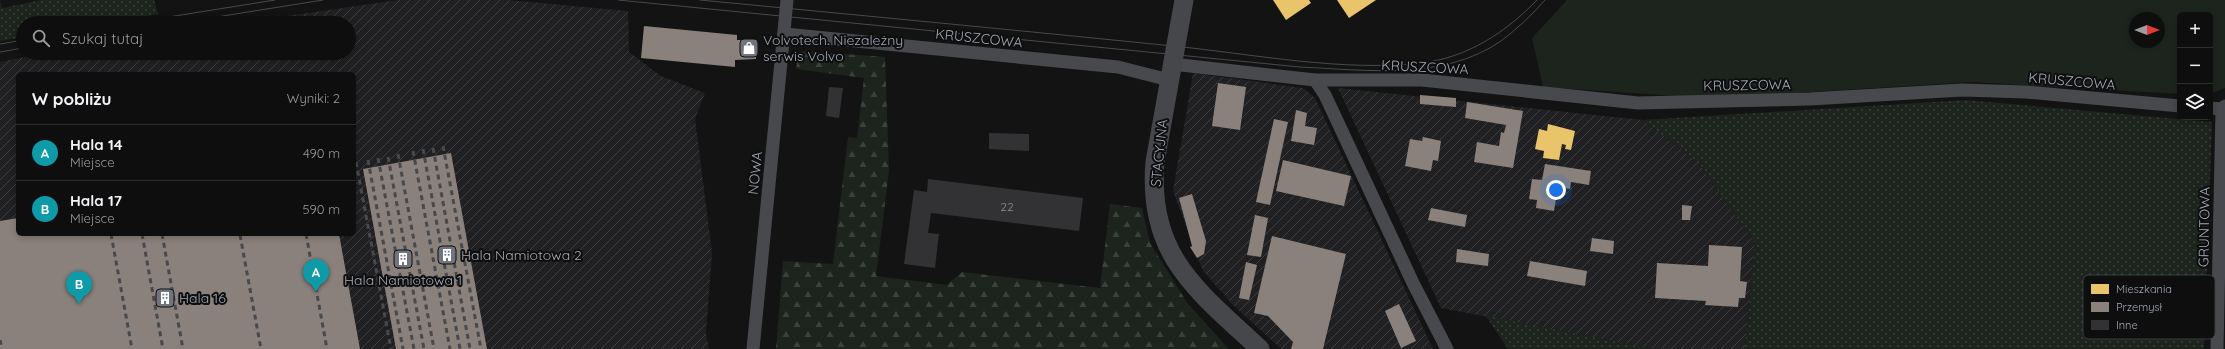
<!DOCTYPE html>
<html lang="pl">
<meta charset="utf-8">
<style>
:root{--surface:#0e0e0f;--page:#1c1c1d;--text:#f1f3f6;--muted:#9b9c9e;--line:#2e2e2f;--accent:#b45309}
body{margin:0;font-family:Quicksand,sans-serif;background:var(--page);color:var(--text)}
.controls{position:absolute;right:12px;top:12px;display:grid;overflow:hidden;border-radius:6px;box-shadow:0 2px 6px #0003}
.controls button{width:36px;height:36px;display:grid;place-items:center;padding:0;border:0;border-bottom:1px solid var(--line);background:var(--surface);color:var(--text);font:20px sans-serif}
.compass{position:absolute;left:2129px;top:12px;width:36px;height:36px;border-radius:50%;background:var(--surface);box-shadow:0 2px 6px #0003;rotate:90deg}
.you{position:absolute;left:1556px;top:190px;width:14px;height:14px;margin:-10px;border:3px solid #fff;border-radius:50%;background:#1a73e8;box-shadow:0 0 0 6px #1a73e833}
.badge{display:grid;place-items:center;width:26px;height:26px;border-radius:50%;background:var(--accent);color:#fff;font-size:13px;font-weight:700}
.pin{position:absolute;translate:-50% -33px;filter:drop-shadow(0 1px 2px #0008)}
.pin::after{content:'';position:absolute;top:21px;width:14px;height:12px;background:inherit;clip-path:polygon(0 0,100% 0,50% 100%)}
.list{margin:0;padding:0;list-style:none}
h2{display:flex;justify-content:space-between;align-items:center;height:52px;margin:0;padding:0 16px;font-size:17px}
h2 small{font-size:13px;font-weight:400;color:var(--muted)}
.list li{display:grid;grid-template-columns:26px 1fr auto;gap:12px;align-items:center;box-sizing:border-box;height:56px;padding:0 16px;border-top:1px solid var(--line)}
.list b{display:block;font-size:15px;white-space:nowrap}
.list p{margin:0;font-size:13px;white-space:nowrap;color:var(--muted)}
.list em{font-size:13px;font-style:normal;color:var(--muted)}
.icon{flex:none;width:22px;height:22px;fill:none;stroke:currentColor;stroke-width:2;stroke-linecap:round;stroke-linejoin:round}
.map{position:relative;flex:none;width:2225px;height:349px;overflow:hidden}
.search{position:absolute;background:var(--surface);box-shadow:0 2px 6px #0003;left:16px;top:16px;width:340px;height:44px;display:flex;align-items:center;gap:10px;box-sizing:border-box;padding:0 14px;border-radius:22px;color:var(--muted);font-size:15px}
.panel{position:absolute;background:var(--surface);box-shadow:0 2px 6px #0003;left:16px;top:72px;width:340px;height:164px;border-radius:6px}
.map>svg:first-child{display:block}
</style>
<div class="map">
<svg width="2225" height="349" viewBox="0 0 2225 349">
<defs>
<pattern id="industrial-furrows" width="10" height="10" patternUnits="userSpaceOnUse"><rect width="10" height="10" fill="#202022"/><path d="M-1 1l2-2M0 10L10 0M9 11l2-2" fill="none" stroke="#3d3e40"/></pattern>
<pattern id="grass-dots" width="8" height="8" patternUnits="userSpaceOnUse"><rect width="8" height="8" fill="#1d241e"/><path d="M2 2h.1M6 6h.1" fill="none" stroke="#3b413c" stroke-width="1.8" stroke-linecap="round"/></pattern>
<pattern id="forest-firs" width="22" height="20" patternUnits="userSpaceOnUse"><rect width="22" height="20" fill="#1d241e"/><path d="M5 1l3.5 6h-7zM16 11l3.5 6h-7z" fill="#3b413c"/></pattern>
</defs>
<rect width="100%" height="100%" fill="#131314"/>
<g fill="url(#industrial-furrows)" fill-rule="evenodd">
<path d="M398,0H508L628,11L629,52L661,76L705,93L695,119L712,253L706,333L709,349H0V62L45,53H349V23H239ZM18,74H354V234H18Z"/>
<polygon points="1193,73 1303,88 1315,98 1433,349 1281,349 1233,305 1203,271 1173,191"/>
<polygon points="1338,88 1643,120 1699,163 1755,243 1745,349 1654,349 1441,308"/>
</g>
<g fill="url(#grass-dots)">
<polygon points="0,0 2,8 41,0 154,0 158,14 107,23 23,23 23,37 0,41"/>
<polygon points="1966,100 2212,122 2204,349 1745,349 1755,243 1699,163 1643,120"/>
<polygon points="1486,316 1654,349 1508,349"/>
</g>
<polygon fill="url(#forest-firs)" points="802,51 885,57 889,171 876,276 947,285 962,272 1100,288 1110,204 1142,208 1150,243 1188,304 1229,349 776,349 783,261 833,264 848,137 857,138 864,78 796,69 798,56"/>
<path fill="#1d241e" fill-rule="evenodd" d="M1567,0H2225V88L2210,94V15H2180V94L1971,82L1796,93L1722,99L1543,87L1532,38ZM2135,18H2159V42H2135Z"/>
<g fill="#e9c46a">
<polygon points="1273,0 1309,0 1311,3 1286,20"/>
<polygon points="1337,0 1376,0 1349,18"/>
<polygon points="1548,124 1575,131 1571,150 1565,149 1566,145 1562,144 1559,160 1543,158 1544,151 1535,149 1539,129 1547,131"/>
</g>
<g fill="#8a817c">
<polygon points="644,26 737,35 737,40 756,40 756,59 735,60 735,67 641,58"/>
<polygon points="1218,83 1246,87 1240,130 1212,126"/>
<polygon points="1420,95 1456,98 1456,107 1420,104"/>
<polygon points="1467,102 1523,111 1513,168 1474,162 1477,142 1499,146 1501,132 1504,133 1506,125 1465,118"/>
<polygon points="1296,110 1307,113 1305,126 1317,128 1314,145 1291,141"/>
<polygon points="1274,119 1288,122 1270,205 1256,202"/>
<polygon points="1423,137 1441,141 1438,161 1433,160 1431,171 1405,166 1410,139 1422,141"/>
<polygon points="451,153 487,349 396,349 363,169"/>
<polygon points="1283,160 1351,176 1344,206 1276,191"/>
<polygon points="1545,164 1591,171 1589,185 1571,182 1570,189 1558,187 1554,211 1536,208 1537,200 1529,199 1532,179 1542,180"/>
<polygon points="1192,194 1206,241 1204,254 1197,258 1190,247 1192,246 1179,198"/>
<polygon points="1682,205 1692,206 1690,220 1682,220"/>
<polygon points="1431,208 1467,215 1465,227 1428,220"/>
<polygon points="1255,215 1268,218 1261,257 1247,255"/>
<polygon points="18,218 18,234 339,234 360,349 0,349 0,221"/>
<polygon points="1272,236 1346,254 1323,349 1291,349 1293,342 1268,316 1254,313"/>
<polygon points="1592,238 1614,241 1613,254 1590,251"/>
<polygon points="1709,245 1742,247 1740,281 1747,282 1745,298 1739,298 1738,307 1705,305 1706,301 1655,298 1657,263 1708,266"/>
<polygon points="1457,249 1489,254 1488,266 1456,262"/>
<polygon points="1530,261 1587,271 1585,286 1527,276"/>
<polygon points="1246,262 1257,265 1249,300 1239,298"/>
<polygon points="1399,304 1416,341 1401,348 1385,311"/>
</g>
<g fill="#323235">
<polygon points="829,87 843,88 839,118 826,116"/>
<polygon points="989,133 1029,134 1029,151 989,149"/>
<polygon points="928,179 1083,198 1079,231 931,213 928,233 939,234 935,268 904,264 914,190 927,192"/>
</g>
<g fill="none" stroke-linecap="round" stroke-linejoin="round">
<g stroke="#47494d" stroke-width="13">
<polyline points="785,34 1118,67 1169,80"/>
<polyline points="1172,64 1315,80 1325,95 1413,283 1447,349"/>
<polyline points="1315,80 1422,80 1638,103 1810,99 1962,90 2026,92 2180,106"/>
<polyline points="2210,108 2222,109"/>
<polyline points="753,349 787,0"/>
<polyline points="2217,349 2222,109 2225,106"/>
</g>
<path stroke="#46474b" stroke-width="19" d="M1184,0L1155,162C1147,256 1198,291 1260,349"/>
<g stroke="#48494d" stroke-width="1">
<path d="M618,0L1300,67C1366,70 1443,81 1501,41C1517,29 1532,15 1545,0"/>
<path d="M700,0C857,15 1015,30 1173,46C1253,54 1342,72 1422,63C1468,57 1505,33 1537,0"/>
<polyline points="131,23 275,0"/>
<polyline points="179,23 323,0"/>
<polyline points="0,44 23,40"/>
<polyline points="0,52 23,48"/>
</g>
<g stroke="#48494d" stroke-width="3" stroke-dasharray="5 4" stroke-linecap="butt">
<polyline points="443,146 481,349"/>
<polyline points="433,148 470,349"/>
<polyline points="423,149 460,349"/>
<polyline points="413,151 450,349"/>
<polyline points="398,154 434,349"/>
<polyline points="388,157 424,349"/>
<polyline points="378,158 414,349"/>
<polyline points="368,160 403,349"/>
<polyline points="356,162 391,349"/>
<polyline points="111,234 132,349"/>
<polyline points="142,234 163,349"/>
<polyline points="162,234 183,349"/>
<polyline points="306,234 327,349"/>
<polyline points="240,235 261,349"/>
<polyline points="0,340 2,349"/>
</g>
</g>
<defs>
<symbol id="shop-square" viewBox="-11 -11 22 22"><rect x="-9" y="-9" width="18" height="18" rx="4" fill="#71747d" stroke="#0e0e0f"/><path d="M-5-2.5h2.3a2.7 3.5 0 0 1 5.4 0H5L5.5 6h-11ZM-1.5-2.5h3a1.5 2.3 0 0 0-3 0Z" fill="#fff"/></symbol>
<symbol id="building-square" viewBox="-11 -11 22 22"><rect x="-9" y="-9" width="18" height="18" rx="4" fill="#71747d" stroke="#0e0e0f"/><path d="M-4-6H4V6H1V3H-1V6H-4ZM-2.5-4.3h1.7v1.8h-1.7ZM.8-4.3h1.7v1.8H.8ZM-2.5-1h1.7V.8h-1.7ZM.8-1h1.7V.8H.8Z" fill="#fff"/></symbol>
</defs>
<g fill-rule="evenodd">
<use href="#shop-square" x="738" y="37" width="22" height="22"/>
<use href="#building-square" x="436" y="244" width="22" height="22"/>
<use href="#building-square" x="392" y="248" width="22" height="22"/>
<use href="#building-square" x="154" y="287" width="22" height="22"/>
</g>
<g text-anchor="middle" dominant-baseline="central" stroke-width="4" stroke-linejoin="round" paint-order="stroke">
<g font-size="12" fill="#878b96">
<text x="1007" y="206">22</text>
</g>
<g font-size="14" fill="#a3a9b6" stroke="#0e0e0f">
<text transform="translate(979 38) rotate(6)">KRUSZCOWA</text>
<text transform="translate(1425 67) rotate(3)">KRUSZCOWA</text>
<text transform="translate(2072 81) rotate(5)">KRUSZCOWA</text>
<text transform="translate(1747 85) rotate(-1)">KRUSZCOWA</text>
<text transform="translate(1159 153) rotate(-84)">STACYJNA</text>
<text transform="translate(755 173) rotate(-84)">NOWA</text>
<text transform="translate(2204 227) rotate(-89)">GRUNTOWA</text>
</g>
<g font-size="14" fill="#a3a9b6" stroke="#0e0e0f" text-anchor="start">
<text x="763" y="40">Volvotech. Niezależny<tspan x="763" dy="16">serwis Volvo</tspan></text>
<text x="461" y="255">Hala Namiotowa 2</text>
<text x="403" y="280" text-anchor="middle">Hala Namiotowa 1</text>
<text x="179" y="298">Hala 16</text>
</g>
</g>
<rect x="2083" y="275" width="132" height="64" rx="6" fill="#0e0e0f" stroke="#3b3c41" stroke-width="1"/>
<rect x="2091" y="284" width="18" height="10" fill="#e9c46a"/>
<rect x="2091" y="302" width="18" height="10" fill="#8a817c"/>
<rect x="2091" y="320" width="18" height="10" fill="#323235"/>
<g font-size="11" fill="#a3a9b6">
<text x="2116" y="293">Mieszkania</text>
<text x="2116" y="311">Przemysł</text>
<text x="2116" y="329">Inne</text>
</g>
</svg>
<div class="controls">
<button>+</button>
<button>−</button>
<button><svg class="icon" aria-label="layers" viewBox="0 0 24 24"><path d="M12 4l9 5-9 5-9-5zM3 14l9 5 9-5"/></svg></button>
</div>
<svg class="compass" viewBox="-18 -18 36 36"><path d="M0-13l5 13h-10z" fill="#e53935"/><path d="M0 13l5-13h-10z" fill="#9b9c9e"/></svg>
<div class="you"></div>
<div class="pin badge" style="left:316px;top:292px;background:#0f9aa8">A</div>
<div class="pin badge" style="left:79px;top:304px;background:#0f9aa8">B</div>
<div class="search"><svg class="icon" aria-label="search" viewBox="0 0 24 24"><circle cx="10" cy="10" r="6"/><path d="M15 15l6 6"/></svg>Szukaj tutaj</div>
<section class="panel">
<h2>W pobliżu<small>Wyniki: 2</small></h2>
<ul class="list">
<li><span class="badge" style="background:#0f9aa8">A</span><div><b>Hala 14</b><p>Miejsce</p></div><em>490 m</em></li>
<li><span class="badge" style="background:#0f9aa8">B</span><div><b>Hala 17</b><p>Miejsce</p></div><em>590 m</em></li>
</ul>
</section>
</div>
